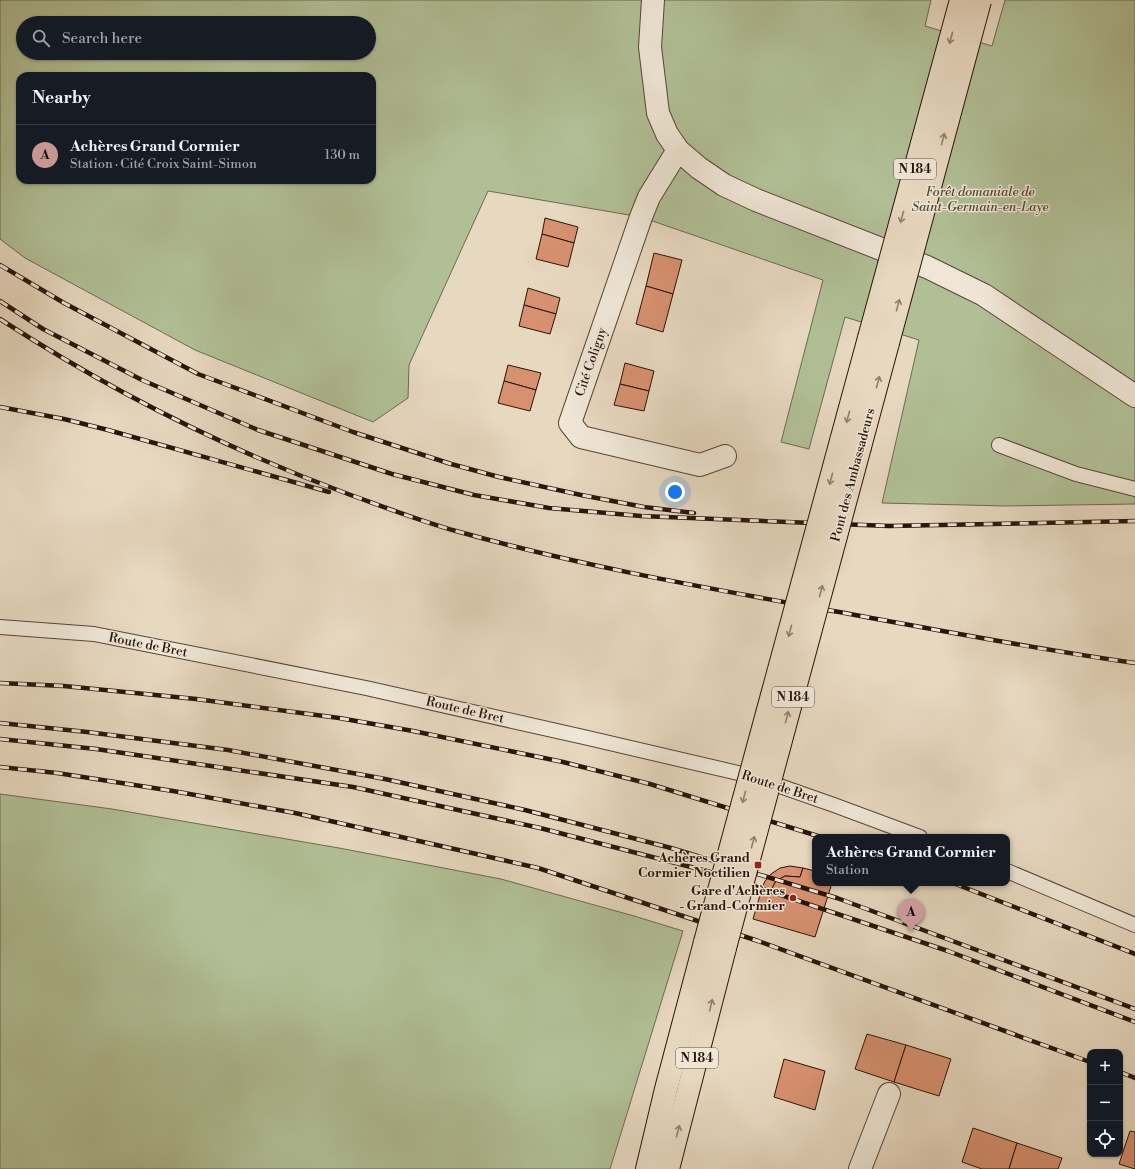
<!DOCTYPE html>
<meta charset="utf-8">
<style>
:root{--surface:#171b24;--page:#20242c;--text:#f1f3f6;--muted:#9ea1a6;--line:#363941;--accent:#c59692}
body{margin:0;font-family:"Libre Bodoni",serif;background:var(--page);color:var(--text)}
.controls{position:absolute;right:12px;bottom:12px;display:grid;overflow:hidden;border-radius:8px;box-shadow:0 1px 3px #0004}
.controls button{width:36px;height:36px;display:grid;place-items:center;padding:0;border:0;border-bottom:1px solid var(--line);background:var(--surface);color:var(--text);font:20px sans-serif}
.you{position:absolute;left:675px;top:492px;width:14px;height:14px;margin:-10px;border:3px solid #fff;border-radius:50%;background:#1a73e8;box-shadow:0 0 0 6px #1a73e833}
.badge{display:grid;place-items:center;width:26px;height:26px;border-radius:50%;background:var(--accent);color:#111;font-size:13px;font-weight:700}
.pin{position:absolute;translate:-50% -33px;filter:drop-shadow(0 1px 2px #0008)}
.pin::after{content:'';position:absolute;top:21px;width:14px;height:12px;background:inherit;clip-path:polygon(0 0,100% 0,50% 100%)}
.popup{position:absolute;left:812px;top:834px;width:198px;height:52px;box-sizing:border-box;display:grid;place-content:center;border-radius:8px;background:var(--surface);filter:drop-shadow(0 1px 3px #0005);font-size:13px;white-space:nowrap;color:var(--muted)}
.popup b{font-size:15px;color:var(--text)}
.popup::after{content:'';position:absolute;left:50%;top:100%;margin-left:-8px;border:8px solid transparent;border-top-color:var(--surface)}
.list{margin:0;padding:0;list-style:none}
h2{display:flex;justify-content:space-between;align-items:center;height:52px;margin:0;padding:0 16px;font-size:17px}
h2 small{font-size:13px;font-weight:400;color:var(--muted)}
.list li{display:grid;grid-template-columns:26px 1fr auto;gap:12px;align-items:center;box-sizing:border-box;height:60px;padding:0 16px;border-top:1px solid var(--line)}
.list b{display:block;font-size:15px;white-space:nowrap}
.list p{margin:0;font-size:13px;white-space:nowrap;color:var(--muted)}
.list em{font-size:13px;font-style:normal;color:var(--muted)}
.icon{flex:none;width:22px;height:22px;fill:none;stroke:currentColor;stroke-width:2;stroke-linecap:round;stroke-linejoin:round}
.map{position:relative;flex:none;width:1135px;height:1169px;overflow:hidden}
.search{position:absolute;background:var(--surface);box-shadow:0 1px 3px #0004;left:16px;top:16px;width:360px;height:44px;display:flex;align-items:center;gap:10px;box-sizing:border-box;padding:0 14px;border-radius:22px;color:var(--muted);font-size:15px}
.panel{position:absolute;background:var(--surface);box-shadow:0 1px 3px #0004;left:16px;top:72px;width:360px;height:112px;border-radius:12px}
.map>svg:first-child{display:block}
</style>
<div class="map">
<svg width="1135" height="1169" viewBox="0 0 1135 1169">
<rect width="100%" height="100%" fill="#e7d8c0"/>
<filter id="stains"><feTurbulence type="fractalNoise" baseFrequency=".005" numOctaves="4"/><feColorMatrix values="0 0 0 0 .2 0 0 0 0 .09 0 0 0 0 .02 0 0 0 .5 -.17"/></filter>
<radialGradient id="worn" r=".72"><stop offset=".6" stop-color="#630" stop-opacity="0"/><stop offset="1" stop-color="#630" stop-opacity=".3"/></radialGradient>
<g fill="#b1bf96" stroke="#6c6a50" fill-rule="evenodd">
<path d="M0,0H931L925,26L992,46L1005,0H1135V504L1006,506L882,503L919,340L845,317L809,449L781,442L823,280L641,217L488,191L409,365L408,398L373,422L195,350L25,258L0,239ZM23,23H369V53H23ZM20,76H372V180H20Z"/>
<polygon points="0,794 112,809 339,848 501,879 634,916 683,931 610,1169 0,1169"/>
</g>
<g fill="#d79170" stroke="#281409">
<polygon points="545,218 578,227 574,243 542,234"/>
<polygon points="542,234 574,243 568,267 536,259"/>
<polygon points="654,253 682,260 673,294 646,286"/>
<polygon points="646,286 673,294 663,332 636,324"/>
<polygon points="528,288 560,298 556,314 524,305"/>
<polygon points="524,305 556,314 550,334 519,326"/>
<polygon points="625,363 654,371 649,391 620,384"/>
<polygon points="508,365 541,373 536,390 504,381"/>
<polygon points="504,381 536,390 530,411 498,403"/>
<polygon points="620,384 649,391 644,411 614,405"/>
<polygon points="790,866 803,868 800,877 785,876 776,881 771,890 762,888 765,881 771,874 780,868"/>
<polygon points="803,868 815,871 815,883 832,883 815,937 753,919 762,888 771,890 776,881 785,876 800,877"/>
<polygon points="867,1034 906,1045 894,1082 855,1069"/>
<polygon points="906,1045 951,1059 939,1096 894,1082"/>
<polygon points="784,1059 825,1071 815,1110 774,1097"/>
<polygon points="973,1128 1017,1143 1009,1169 982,1169 962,1162"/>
<polygon points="1130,1131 1135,1132 1135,1169 1119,1164"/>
<polygon points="1017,1143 1062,1158 1058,1169 1009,1169"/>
</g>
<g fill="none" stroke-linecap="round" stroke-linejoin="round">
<defs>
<g id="service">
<polyline points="999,445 1076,474 1135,489"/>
<polyline points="0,627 94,634 366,688 588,738 751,776 834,805 920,837"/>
<polyline points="1007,871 1135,925"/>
</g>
<g id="minor">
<polyline points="678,150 649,197 641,217 570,423 581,437 700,465 725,456"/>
<polyline points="860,1169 889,1094"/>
</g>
<polyline id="tertiary" points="653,0 650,47 658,113 667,134 678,150 699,168 724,185 756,200 927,267 984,295 1135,396"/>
<g id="primary">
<polyline points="841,441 869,338"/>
<polyline points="860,447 888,343"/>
<polyline points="647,1169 666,1089 705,942"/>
<polyline points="668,1169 725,948"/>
</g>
</defs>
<use href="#service" stroke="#584537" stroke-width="16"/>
<use href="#minor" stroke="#584537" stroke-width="24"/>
<use href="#tertiary" stroke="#584537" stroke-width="24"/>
<use href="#primary" stroke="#281409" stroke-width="24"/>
<use href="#service" stroke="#efe6d6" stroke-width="14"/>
<use href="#minor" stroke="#efe6d6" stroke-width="22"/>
<use href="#tertiary" stroke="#efe6d6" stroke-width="22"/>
<use href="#primary" stroke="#e7d8c0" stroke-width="22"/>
<defs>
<g id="rail">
<polyline points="0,265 64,303 198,374 353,432 451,464 499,477 581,495 644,507 694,513"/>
<polyline points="0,301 43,329 142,380 258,430 392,474 474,495 549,508 641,516 889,526 1135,521"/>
<path d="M0,319C109,390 226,449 348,494C384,507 420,521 456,531C580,566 707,588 833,611C933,629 1034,649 1135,663"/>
<polyline points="0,407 64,419 108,430 329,492"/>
<polyline points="0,683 64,686 196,699 339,718 413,731 563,762 650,784 821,837"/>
<polyline points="0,723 87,732 228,750 385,779 525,810 671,848 837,898 1135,1009"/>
<polyline points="0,739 96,749 353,787 540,828 718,874 948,951 1135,1022"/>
<polyline points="0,767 57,773 173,791 295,813 538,868 758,941 1090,1062"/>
<polyline points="953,883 1135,954"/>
<polyline points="1120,1072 1135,1078"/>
</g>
</defs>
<use href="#rail" stroke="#281409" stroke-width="4.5"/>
<use href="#rail" stroke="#efe6d6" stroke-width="3" stroke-dasharray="9" stroke-linecap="butt"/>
<defs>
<g id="primary-bridge">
<polyline points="869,338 961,0"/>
<polyline points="888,343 980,1"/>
<polyline points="705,942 841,441"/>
<polyline points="725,948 860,447"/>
</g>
</defs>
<use href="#primary-bridge" stroke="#281409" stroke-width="24" stroke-linecap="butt"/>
<use href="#primary-bridge" stroke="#e7d8c0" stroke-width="22"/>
</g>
<defs><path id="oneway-shaft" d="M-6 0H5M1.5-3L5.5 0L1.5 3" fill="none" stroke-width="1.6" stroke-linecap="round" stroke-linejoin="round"/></defs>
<g stroke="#91806e">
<use href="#oneway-shaft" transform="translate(951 38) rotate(105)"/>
<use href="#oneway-shaft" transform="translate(943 139) rotate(-75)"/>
<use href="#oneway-shaft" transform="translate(902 217) rotate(105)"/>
<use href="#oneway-shaft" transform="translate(898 305) rotate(-75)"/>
<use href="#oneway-shaft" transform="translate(878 382) rotate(-75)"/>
<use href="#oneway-shaft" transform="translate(848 417) rotate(105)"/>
<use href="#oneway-shaft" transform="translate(831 479) rotate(105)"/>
<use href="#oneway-shaft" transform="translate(821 591) rotate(-75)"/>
<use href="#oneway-shaft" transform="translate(790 631) rotate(105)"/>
<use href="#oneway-shaft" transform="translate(787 717) rotate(-75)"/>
<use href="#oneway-shaft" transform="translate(744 797) rotate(105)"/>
<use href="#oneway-shaft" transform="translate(753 842) rotate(-75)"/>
<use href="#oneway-shaft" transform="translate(711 1005) rotate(-76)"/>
<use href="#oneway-shaft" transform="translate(678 1131) rotate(-75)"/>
</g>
<g fill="#8f2418" stroke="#efe6d6" stroke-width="1.5">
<rect x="754" y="861" width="8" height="8" rx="2"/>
<circle cx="793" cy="898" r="4"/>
</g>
<g text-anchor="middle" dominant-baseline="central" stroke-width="3" stroke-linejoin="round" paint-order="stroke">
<g fill="#efe6d6" stroke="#645346" stroke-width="1">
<rect x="894" y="159" width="42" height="20" rx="3"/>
<rect x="772" y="687" width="42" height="20" rx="3"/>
<rect x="676" y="1048" width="42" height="20" rx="3"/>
</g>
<g font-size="12" font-weight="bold" fill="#281409">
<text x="915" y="169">N 184</text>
<text x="793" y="697">N 184</text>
<text x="697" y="1058">N 184</text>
</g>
<g font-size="13" font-style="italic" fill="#514733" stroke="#efe6d6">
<text x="980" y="192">Forêt domaniale de<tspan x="980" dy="15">Saint-Germain-en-Laye</tspan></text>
</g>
<g font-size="13" fill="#281409" stroke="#efe6d6">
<text transform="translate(591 362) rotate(-71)">Cité Coligny</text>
<text transform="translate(853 475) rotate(-75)">Pont des Ambassadeurs</text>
<text transform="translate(148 645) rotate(11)">Route de Bret</text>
<text transform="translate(465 710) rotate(13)">Route de Bret</text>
<text transform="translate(780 787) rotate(18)">Route de Bret</text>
</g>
<g font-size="13" font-weight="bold" fill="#281409" stroke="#efe6d6" text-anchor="end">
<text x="750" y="858">Achères Grand<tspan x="750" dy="15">Cormier Noctilien</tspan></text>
<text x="785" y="891">Gare d'Achères<tspan x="785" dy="15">- Grand-Cormier</tspan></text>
</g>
</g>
<rect width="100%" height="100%" filter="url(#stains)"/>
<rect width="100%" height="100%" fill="url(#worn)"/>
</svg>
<div class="controls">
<button>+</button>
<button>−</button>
<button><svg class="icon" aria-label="locate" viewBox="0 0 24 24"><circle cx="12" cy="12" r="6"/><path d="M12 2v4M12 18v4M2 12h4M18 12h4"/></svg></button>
</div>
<div class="you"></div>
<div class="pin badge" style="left:911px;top:932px">A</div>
<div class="popup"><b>Achères Grand Cormier</b>Station</div>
<div class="search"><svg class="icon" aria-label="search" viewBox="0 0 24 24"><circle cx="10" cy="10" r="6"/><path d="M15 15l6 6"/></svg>Search here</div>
<section class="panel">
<h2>Nearby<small></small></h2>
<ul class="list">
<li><span class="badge">A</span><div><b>Achères Grand Cormier</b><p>Station · Cité Croix Saint-Simon</p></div><em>130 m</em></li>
</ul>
</section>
</div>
